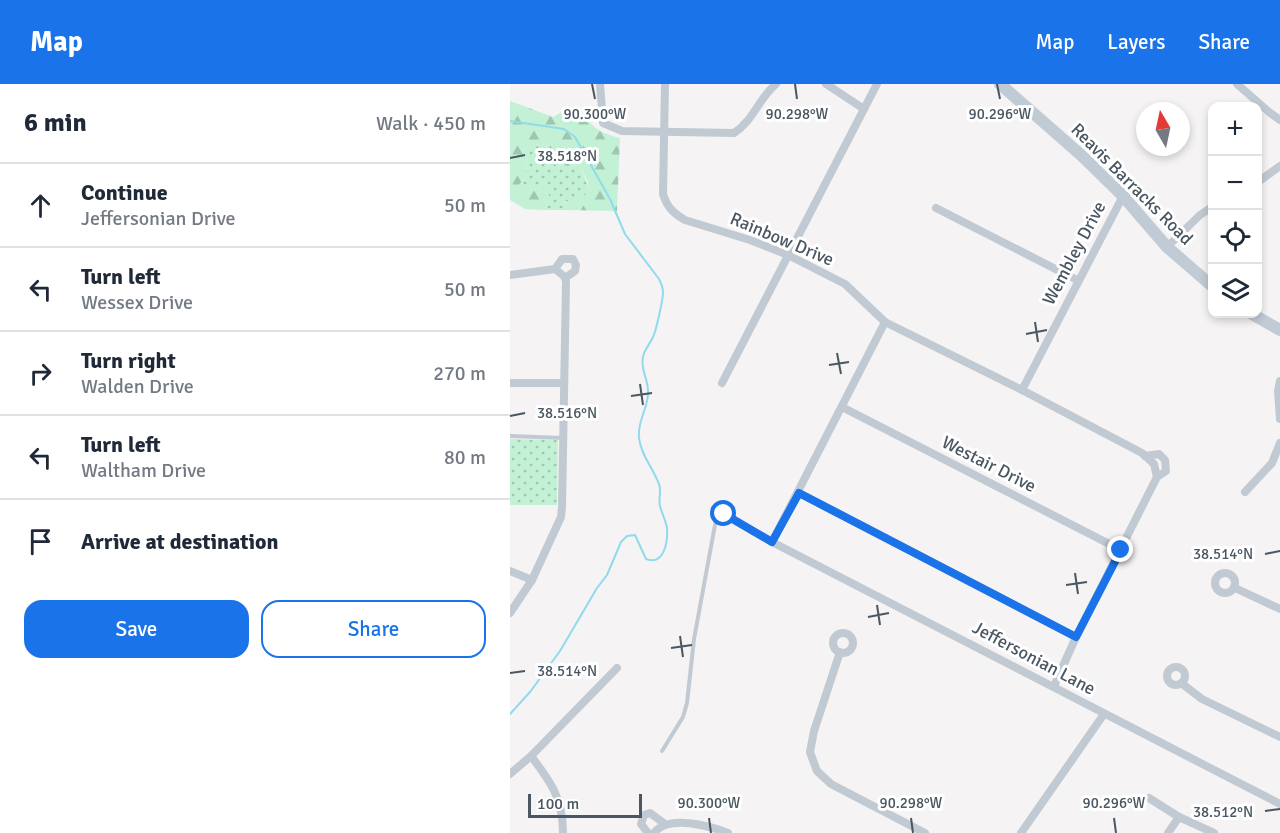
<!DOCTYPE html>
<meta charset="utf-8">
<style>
:root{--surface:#fff;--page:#f2f2f3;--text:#1f2937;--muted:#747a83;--line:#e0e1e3;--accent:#1a73e8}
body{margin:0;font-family:Signika,sans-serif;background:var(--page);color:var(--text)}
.controls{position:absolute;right:18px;top:18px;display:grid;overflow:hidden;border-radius:12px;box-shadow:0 3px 9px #0003}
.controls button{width:54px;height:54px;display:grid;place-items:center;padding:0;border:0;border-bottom:2px solid var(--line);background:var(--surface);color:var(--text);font:30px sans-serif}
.compass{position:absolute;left:626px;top:18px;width:54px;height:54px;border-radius:50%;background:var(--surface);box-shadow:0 3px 9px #0003;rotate:351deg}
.scale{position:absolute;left:18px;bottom:15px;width:114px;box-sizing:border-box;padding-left:6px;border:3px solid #4a5661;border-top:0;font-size:16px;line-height:21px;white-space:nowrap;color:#4a5661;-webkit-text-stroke:4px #fff;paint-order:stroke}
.stop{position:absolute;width:18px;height:18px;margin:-14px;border:4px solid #1a73e8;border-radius:50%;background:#fff}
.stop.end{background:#1a73e8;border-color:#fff;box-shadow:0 2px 6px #0008}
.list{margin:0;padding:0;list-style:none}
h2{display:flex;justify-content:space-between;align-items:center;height:78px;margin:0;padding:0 24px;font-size:26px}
h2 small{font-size:20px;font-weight:400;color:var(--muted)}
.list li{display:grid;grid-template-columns:39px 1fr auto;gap:18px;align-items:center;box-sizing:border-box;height:84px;padding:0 24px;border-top:2px solid var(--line)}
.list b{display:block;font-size:22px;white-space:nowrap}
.list p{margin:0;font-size:20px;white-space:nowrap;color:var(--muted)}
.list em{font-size:20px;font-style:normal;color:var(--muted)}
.actions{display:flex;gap:12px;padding:18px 24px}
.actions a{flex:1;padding:14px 0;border:2px solid var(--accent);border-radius:18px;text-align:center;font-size:21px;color:var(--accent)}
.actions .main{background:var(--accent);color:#fff}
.icon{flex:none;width:33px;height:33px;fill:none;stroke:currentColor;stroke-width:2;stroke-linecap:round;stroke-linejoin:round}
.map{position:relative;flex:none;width:770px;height:749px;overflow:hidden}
header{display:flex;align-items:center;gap:36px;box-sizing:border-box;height:84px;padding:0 30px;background:var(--accent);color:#fff}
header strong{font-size:28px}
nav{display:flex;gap:33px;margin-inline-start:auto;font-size:21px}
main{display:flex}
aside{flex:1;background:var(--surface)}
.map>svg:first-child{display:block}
</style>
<header>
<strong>Map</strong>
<nav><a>Map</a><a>Layers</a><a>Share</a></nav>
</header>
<main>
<aside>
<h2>6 min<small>Walk · 450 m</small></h2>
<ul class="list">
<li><svg class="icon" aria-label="ahead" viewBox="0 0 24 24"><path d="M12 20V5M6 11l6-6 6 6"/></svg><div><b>Continue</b><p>Jeffersonian Drive</p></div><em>50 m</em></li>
<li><svg class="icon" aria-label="left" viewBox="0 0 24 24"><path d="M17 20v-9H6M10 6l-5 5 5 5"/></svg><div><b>Turn left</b><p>Wessex Drive</p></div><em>50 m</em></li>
<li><svg class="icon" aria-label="right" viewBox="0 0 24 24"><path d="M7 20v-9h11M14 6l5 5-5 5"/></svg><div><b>Turn right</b><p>Walden Drive</p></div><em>270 m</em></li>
<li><svg class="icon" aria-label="left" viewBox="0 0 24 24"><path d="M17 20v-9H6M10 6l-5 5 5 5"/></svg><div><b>Turn left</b><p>Waltham Drive</p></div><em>80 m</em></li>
<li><svg class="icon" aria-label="arrive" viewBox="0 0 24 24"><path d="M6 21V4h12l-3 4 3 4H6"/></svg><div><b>Arrive at destination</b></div></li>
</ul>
<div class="actions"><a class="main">Save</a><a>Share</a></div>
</aside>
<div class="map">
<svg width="770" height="749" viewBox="0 0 770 749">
<defs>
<pattern id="grass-dots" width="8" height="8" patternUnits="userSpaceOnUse" patternTransform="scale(1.5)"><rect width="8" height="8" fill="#c3f1d5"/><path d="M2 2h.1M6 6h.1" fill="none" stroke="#a0c6b0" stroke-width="1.8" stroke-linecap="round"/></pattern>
<pattern id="forest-firs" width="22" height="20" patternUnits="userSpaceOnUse" patternTransform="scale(1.5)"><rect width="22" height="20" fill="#c3f1d5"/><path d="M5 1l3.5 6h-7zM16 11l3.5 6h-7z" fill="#a0c6b0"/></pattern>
</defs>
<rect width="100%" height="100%" fill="#f5f3f3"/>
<g fill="url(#grass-dots)">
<polygon points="36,59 39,72 45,81 70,82 81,109 55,118 56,126 34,126 40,116 9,102 15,94 19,65"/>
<polygon points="0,355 48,356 47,421 0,421"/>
</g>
<path fill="url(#forest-firs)" d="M0,17L43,33L53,27L72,28C81,43 92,50 110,54L107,127L56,126L55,118L80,109L78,98L70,82L45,81L39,72L36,59L19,65L15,94L9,101L28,102L38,106L40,116L34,126L15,125L0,116Z"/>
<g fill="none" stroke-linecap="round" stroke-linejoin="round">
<path stroke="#90daee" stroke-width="2" d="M0,37L54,45L65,53L100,115L115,150L149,195C151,199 153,203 153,208C153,216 146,247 143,253C140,260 134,266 133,273C130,286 139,296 138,309C138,325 127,337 129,354C131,371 143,384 149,400C152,407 148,415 150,422C152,430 156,437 157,444C158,458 154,482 136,475L125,451L117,452L111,458L97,491L87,504L50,567L20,608L0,630"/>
<g stroke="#c1cad2" stroke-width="4">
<polyline points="0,352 53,354"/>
<polyline points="152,667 173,633 177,619 184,555 205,441 207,433 213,431"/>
</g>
<g stroke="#c1cad2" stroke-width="8">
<path d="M90,0L93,39L112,47L224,49C243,37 249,14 266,0"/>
<path d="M155,0L153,110C157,123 163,129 175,136L240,156L278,171L335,200L375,238L512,306L632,369L644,380L647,393L566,553L544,602"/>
<polyline points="316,0 354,25"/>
<polyline points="727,0 759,28 770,36"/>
<polyline points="748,98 770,82"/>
<polyline points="426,124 567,196"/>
<polyline points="657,163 690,131 702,123"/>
<polyline points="45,185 52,175 63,175 66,181 65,187 55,194"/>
<polyline points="0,191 45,185"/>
<polyline points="770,297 768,307 770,335"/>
<polyline points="0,299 53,299"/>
<polyline points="212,299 367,0"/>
<polyline points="512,306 613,112"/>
<polyline points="332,323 611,466"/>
<polyline points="635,372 649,370 655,376 656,387 647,393"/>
<polyline points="735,408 762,379 770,359"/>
<polyline points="289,409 566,553"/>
<polyline points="214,430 262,458 770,720"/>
<polyline points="262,458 375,238"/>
<polyline points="0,487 22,496"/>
<circle cx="715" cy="499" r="10"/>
<polyline points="725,504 770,525"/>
<polyline points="0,529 22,496 51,433 52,423 56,198 55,193 45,185"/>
<circle cx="333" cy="559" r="10"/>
<polyline points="330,568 304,647 300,668 307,687 321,700 415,749"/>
<circle cx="666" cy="592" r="9"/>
<polyline points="671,599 692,615 770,653"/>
<path d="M21,672C41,698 53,715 53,749"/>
<polyline points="0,690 21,672 107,584"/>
<polyline points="639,714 669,733 704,749"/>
<polyline points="138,749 131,740 134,731 140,729 155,740"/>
<path d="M144,749C158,730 200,742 218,749"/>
<polyline points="511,749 594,630"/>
<polyline points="658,749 669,733"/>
</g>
<g stroke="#c1cbd6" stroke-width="12">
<polyline points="490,0 571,71 613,112 657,163 702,202"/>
<polyline points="742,230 770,246"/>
</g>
</g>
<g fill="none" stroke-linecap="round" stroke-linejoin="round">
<polyline stroke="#1a73e8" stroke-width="8" points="214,430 262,458 289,409 566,553 611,466"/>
</g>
<path fill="none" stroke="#4a5661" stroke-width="2" d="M82,0L85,15M285,0L287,15M487,0L490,15M0,74L15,71M525,238L528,258M516,250L537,246M327,269L331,290M319,281L339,278M130,300L133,321M121,312L142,309M0,332L15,329M755,470L770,467M565,489L568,510M556,501L577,498M367,521L370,541M358,533L379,529M170,552L173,573M161,564L182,561M0,589L15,587M755,727L770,725M199,734L201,749M401,734L403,749M604,734L606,749"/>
<g text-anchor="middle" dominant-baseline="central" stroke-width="6" stroke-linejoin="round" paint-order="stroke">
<g font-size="18" fill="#4a5661" stroke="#fff">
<text transform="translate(622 100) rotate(45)">Reavis Barracks Road</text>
<text transform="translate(272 155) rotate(23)">Rainbow Drive</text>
<text transform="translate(564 169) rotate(-62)">Wembley Drive</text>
<text transform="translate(479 380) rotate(27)">Westair Drive</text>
<text transform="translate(524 574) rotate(28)">Jeffersonian Lane</text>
</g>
</g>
<g font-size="15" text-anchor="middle" fill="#4a5661" stroke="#fff" stroke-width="6" stroke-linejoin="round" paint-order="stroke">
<text x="85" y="35">90.300°W</text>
<text x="287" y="35">90.298°W</text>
<text x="490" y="35">90.296°W</text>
<text x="57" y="77">38.518°N</text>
<text x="57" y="334">38.516°N</text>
<text x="713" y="475">38.514°N</text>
<text x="57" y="592">38.514°N</text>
<text x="199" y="724">90.300°W</text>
<text x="401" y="724">90.298°W</text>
<text x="604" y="724">90.296°W</text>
<text x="713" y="733">38.512°N</text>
</g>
</svg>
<div class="controls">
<button>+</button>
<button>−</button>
<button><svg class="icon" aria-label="locate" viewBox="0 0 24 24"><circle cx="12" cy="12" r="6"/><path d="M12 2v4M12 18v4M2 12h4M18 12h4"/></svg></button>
<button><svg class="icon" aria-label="layers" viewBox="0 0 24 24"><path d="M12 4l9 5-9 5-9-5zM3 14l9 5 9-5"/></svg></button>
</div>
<svg class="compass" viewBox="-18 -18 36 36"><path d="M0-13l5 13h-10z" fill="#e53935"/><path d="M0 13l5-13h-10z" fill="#747a83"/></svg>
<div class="scale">100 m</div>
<div class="stop" style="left:214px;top:430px"></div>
<div class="stop end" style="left:611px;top:466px"></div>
</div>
</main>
